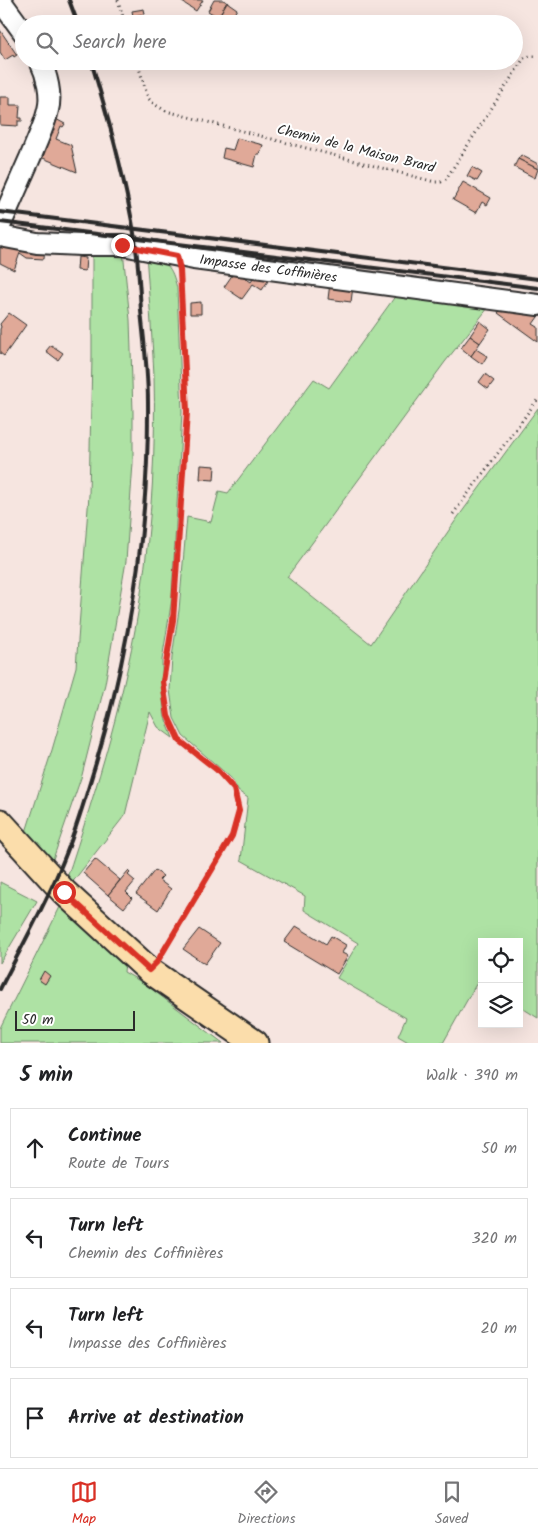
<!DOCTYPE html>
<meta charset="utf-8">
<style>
:root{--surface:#fff;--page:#f6f6f6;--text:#202124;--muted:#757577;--line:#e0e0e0;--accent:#d93025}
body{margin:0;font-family:Kalam,sans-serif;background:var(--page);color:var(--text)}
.controls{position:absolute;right:15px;bottom:15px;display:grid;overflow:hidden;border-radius:0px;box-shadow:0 5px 20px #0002}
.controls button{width:45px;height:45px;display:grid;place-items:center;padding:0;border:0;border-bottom:1px solid var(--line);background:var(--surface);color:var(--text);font:25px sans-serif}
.scale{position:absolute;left:15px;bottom:12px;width:120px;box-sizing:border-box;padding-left:5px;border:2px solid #2b2b2b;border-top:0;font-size:14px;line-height:18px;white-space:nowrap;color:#2b2b2b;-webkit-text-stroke:4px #fff;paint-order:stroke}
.stop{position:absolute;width:15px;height:15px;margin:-11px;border:4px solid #d93025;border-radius:50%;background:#fff}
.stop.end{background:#d93025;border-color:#fff;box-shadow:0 1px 5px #0008}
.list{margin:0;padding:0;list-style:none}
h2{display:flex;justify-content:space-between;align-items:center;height:65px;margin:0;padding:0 20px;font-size:21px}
h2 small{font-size:16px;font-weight:400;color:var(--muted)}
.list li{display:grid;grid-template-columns:32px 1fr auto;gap:15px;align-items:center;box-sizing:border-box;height:80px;margin:0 10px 10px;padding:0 10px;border:1px solid var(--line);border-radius:0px}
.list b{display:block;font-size:19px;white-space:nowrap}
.list p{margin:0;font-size:16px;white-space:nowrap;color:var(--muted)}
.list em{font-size:16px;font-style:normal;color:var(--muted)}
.icon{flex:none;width:28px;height:28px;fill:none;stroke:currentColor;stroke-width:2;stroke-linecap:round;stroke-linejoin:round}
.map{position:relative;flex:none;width:538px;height:1043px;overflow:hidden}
.search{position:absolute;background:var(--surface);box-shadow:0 5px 20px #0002;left:15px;right:15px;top:15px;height:55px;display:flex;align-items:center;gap:12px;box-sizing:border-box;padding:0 18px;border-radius:28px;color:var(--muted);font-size:19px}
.sheet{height:425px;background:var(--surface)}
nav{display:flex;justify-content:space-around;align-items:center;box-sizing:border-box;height:70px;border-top:1px solid var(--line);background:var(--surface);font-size:14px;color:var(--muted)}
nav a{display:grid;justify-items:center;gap:2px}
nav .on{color:var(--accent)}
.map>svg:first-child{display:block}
</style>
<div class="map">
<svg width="538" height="1043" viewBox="0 0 538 1043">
<rect width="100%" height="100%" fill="#f6e5e0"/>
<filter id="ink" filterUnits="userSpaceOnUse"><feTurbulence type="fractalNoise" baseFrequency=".02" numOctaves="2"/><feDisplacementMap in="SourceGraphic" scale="10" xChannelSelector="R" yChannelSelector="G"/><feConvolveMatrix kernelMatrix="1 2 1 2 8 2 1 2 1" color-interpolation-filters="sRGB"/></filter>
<g filter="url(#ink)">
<g fill="#aee2a4" stroke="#6c8668">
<polygon points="92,251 123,251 130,320 133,412 133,463 126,561 105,684 82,775 53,859 26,832 52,750 76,667 89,495 92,357"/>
<path d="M146,254C168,263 171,265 177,288L182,412L172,599L162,660L163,698L165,717L173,738L158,727L150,712L125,815L71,884L66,881C97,787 127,692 141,593C152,523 156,445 154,375C152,335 149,294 146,254Z"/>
<polygon points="399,291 492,303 445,362 287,577 371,644 456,520 538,408 538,1018 519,1006 519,942 482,942 482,981 479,979 443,1043 410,1043 398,1036 406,1018 337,978 358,943 304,910 305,896 241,860 248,798 238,791 231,778 183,736 174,718 170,690 172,657 179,610 187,517 211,522 219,491 228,493 314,379 329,388"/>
<polygon points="0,882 37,901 0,963"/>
<polygon points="60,907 125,961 124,972 145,984 223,1043 0,1043 0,1028"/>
</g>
<g fill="#e0a998" stroke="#2b2b2b">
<polygon points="179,0 203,0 196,11"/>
<polygon points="214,0 223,0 227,2 218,17 208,11"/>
<polygon points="227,2 237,9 229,22 219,16"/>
<polygon points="144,9 145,14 133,16 132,11"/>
<polygon points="0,30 17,55 14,57 13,55 5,60 0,52"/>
<polygon points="0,97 10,97 10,105 20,105 19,118 22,118 22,121 18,121 18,126 0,125"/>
<polygon points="54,118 65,124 63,127 61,126 56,139 71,145 77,172 38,156"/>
<polygon points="237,138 263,145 260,154 257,154 254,167 222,158 224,148 233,150"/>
<polygon points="521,155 538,164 538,169 518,159"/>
<polygon points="518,159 538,169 535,178 514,167"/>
<polygon points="472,167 482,173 477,181 467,176"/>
<polygon points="463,182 491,198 487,205 482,202 476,213 453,200"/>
<polygon points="2,243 45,248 44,259 27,258 20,253 14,270 0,263 0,247"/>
<polygon points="78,257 86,258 85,271 77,270"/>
<polygon points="235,271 251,282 257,274 270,278 262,290 253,284 242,299 224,287"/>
<polygon points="330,283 353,286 351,302 328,299"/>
<polygon points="201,302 201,314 190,314 190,303"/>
<polygon points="506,304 538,310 538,317 533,324 538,327 538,342 498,313"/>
<polygon points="9,313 26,325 4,356 0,353 0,329 1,327 0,324"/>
<polygon points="480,321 490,329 480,343 470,336"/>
<polygon points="470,336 480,343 471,356 461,348"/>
<polygon points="51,345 63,353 58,360 46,351"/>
<polygon points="476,349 487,356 482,364 471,356"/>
<polygon points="485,374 494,381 488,389 479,382"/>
<polygon points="201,465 215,466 214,480 200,479"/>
<polygon points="95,859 120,880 108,895 83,873"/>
<polygon points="155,870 163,876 159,880 171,889 158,910 136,894"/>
<polygon points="128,871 130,873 128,875 135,881 126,892 132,898 124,908 108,895"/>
<polygon points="296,926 326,944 331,936 346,945 342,953 348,956 337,974 284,942"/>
<polygon points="199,929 220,943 205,964 183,949"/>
<polygon points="44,971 50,976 45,984 39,980"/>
</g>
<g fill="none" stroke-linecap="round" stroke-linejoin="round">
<defs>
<g id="minor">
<polyline points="0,0 24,33"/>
<path d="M0,226C11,201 22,176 33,151C38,138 45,124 48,110C52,95 47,75 40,61"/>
<path id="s1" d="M0,236L37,243L81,245H123L194,259L538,305"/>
</g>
<polyline id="major" points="0,822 64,892 149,970 255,1043"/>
</defs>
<use href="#minor" stroke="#2b2b2b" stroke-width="24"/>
<use href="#major" stroke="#2b2b2b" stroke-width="29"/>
<g stroke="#2b2b2b" stroke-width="3" stroke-dasharray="1 4" stroke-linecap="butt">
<polyline points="118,0 125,24"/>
<polyline points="137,61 148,98 154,104 166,111 435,182 441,182 446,179 524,58 530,56 538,56"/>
<polyline points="453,514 538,399"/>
<polyline points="160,956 232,836 239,811 234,789 217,770 179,740 168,716 163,682 173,620 187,412 180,273"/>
</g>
<use href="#minor" stroke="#fff" stroke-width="20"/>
<use href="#major" stroke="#fbddab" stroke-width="25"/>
<g stroke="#2b2b2b" stroke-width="4">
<polyline points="69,0 78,24"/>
<polyline points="0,212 538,279"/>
<polyline points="0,222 538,288"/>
<path d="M0,989C22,946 46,904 64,859C77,828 86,795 96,763C131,644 149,527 148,402C148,372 144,341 141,311C139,277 137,244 130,211C120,160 106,110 91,61"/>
</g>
</g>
</g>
<g fill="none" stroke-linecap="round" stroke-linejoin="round" filter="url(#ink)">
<polyline stroke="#d93025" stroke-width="6" points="64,892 149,970 157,962 232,836 239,811 234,789 217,770 179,740 168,716 163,682 173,620 187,412 180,270 177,256 122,245"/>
</g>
<g text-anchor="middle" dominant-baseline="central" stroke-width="4" stroke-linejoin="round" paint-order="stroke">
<g font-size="14" fill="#2b2b2b" stroke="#fff">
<text transform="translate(356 149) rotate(14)">Chemin de la Maison Brard</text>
<text stroke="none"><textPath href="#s1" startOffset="271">Impasse des Coffinières</textPath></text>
</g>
</g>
</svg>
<div class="controls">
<button><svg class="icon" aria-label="locate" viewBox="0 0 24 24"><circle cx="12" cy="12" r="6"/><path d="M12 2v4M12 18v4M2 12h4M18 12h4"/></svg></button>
<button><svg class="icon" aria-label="layers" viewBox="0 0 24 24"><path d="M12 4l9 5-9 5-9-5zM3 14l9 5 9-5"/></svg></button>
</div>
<div class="scale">50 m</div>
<div class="stop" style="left:64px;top:892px"></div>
<div class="stop end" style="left:122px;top:245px"></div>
<div class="search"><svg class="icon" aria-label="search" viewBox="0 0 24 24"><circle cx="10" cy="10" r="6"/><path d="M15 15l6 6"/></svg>Search here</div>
</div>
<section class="sheet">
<h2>5 min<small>Walk · 390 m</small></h2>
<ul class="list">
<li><svg class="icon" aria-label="ahead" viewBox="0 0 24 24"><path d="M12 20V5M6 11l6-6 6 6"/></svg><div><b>Continue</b><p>Route de Tours</p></div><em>50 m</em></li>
<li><svg class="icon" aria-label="left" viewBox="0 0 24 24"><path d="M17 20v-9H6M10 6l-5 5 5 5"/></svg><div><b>Turn left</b><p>Chemin des Coffinières</p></div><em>320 m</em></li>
<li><svg class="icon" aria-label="left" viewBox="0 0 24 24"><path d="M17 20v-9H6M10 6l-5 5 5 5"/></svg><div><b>Turn left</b><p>Impasse des Coffinières</p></div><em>20 m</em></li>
<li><svg class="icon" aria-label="arrive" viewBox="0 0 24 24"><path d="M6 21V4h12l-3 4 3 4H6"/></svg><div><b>Arrive at destination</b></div></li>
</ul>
</section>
<nav>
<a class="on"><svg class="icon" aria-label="map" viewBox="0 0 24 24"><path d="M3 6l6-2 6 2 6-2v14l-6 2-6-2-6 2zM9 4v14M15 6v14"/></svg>Map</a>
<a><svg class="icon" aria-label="directions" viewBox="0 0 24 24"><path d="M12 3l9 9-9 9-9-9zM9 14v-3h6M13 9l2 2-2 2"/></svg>Directions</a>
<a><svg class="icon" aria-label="saved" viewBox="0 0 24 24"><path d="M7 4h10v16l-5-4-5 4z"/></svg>Saved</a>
</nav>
